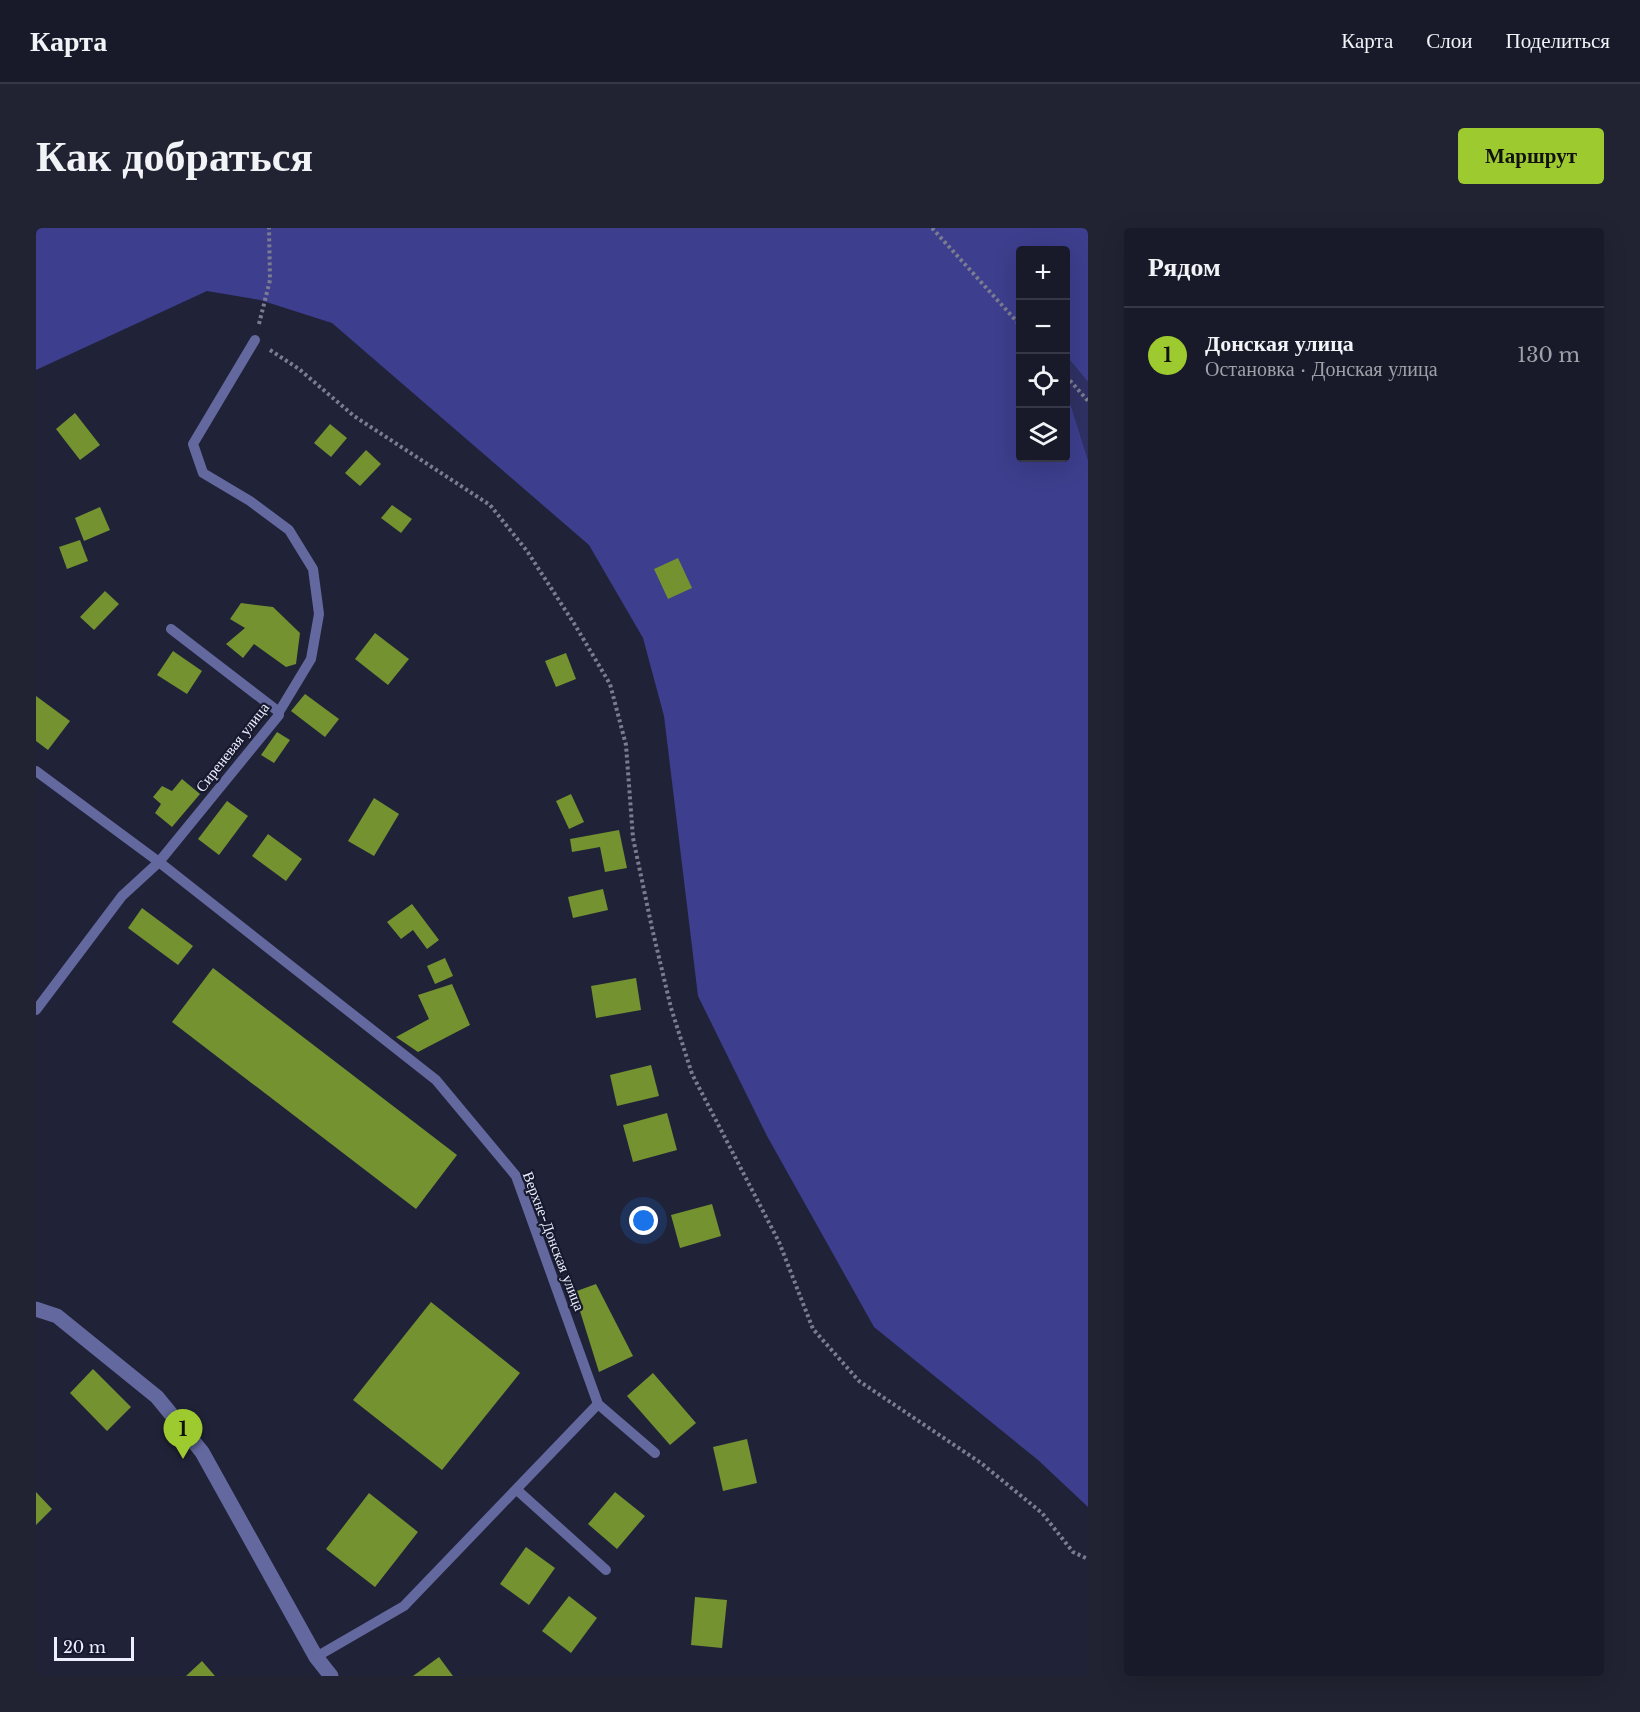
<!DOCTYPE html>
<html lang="ru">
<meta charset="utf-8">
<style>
:root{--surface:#181a2a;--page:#212332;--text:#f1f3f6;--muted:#9fa1a8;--line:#363847;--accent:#9dca2f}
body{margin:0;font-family:"Libre Baskerville",serif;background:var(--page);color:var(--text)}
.controls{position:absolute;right:18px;top:18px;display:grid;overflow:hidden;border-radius:6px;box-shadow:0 6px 24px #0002}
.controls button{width:54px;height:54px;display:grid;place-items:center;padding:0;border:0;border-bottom:2px solid var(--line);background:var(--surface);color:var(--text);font:30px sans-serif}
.scale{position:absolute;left:18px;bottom:15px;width:80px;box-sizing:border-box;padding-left:6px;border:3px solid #edefff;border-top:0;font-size:16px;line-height:21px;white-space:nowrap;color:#edefff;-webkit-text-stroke:4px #17192e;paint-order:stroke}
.you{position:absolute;left:608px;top:993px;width:21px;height:21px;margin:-15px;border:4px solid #fff;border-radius:50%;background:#1a73e8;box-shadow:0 0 0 9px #1a73e833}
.badge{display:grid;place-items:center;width:39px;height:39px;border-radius:50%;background:var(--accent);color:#111;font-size:20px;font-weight:700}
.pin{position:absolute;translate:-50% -50px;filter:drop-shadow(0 2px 3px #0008)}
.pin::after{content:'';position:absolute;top:32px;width:21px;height:18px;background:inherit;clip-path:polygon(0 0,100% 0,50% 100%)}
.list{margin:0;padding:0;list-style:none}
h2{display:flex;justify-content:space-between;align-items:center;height:78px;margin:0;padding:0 24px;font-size:26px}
h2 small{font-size:20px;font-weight:400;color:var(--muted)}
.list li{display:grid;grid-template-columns:39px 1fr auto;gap:18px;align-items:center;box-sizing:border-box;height:96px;padding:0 24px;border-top:2px solid var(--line)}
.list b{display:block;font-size:22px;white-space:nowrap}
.list p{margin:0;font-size:20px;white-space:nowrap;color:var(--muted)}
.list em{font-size:20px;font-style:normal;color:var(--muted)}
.icon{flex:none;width:33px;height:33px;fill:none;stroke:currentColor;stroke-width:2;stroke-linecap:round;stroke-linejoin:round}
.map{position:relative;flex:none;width:1052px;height:1448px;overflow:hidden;border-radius:6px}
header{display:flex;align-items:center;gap:36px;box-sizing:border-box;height:84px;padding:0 30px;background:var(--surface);border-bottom:2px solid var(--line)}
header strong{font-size:28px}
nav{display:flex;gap:33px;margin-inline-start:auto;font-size:21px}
.intro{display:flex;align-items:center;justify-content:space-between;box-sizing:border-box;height:144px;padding:0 36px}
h1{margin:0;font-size:42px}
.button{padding:15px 27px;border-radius:6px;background:var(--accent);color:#111;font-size:21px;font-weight:700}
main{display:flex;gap:36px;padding:0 36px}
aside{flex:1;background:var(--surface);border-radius:6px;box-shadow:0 6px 24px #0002}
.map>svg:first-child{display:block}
</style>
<header>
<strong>Карта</strong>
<nav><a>Карта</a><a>Слои</a><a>Поделиться</a></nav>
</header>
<div class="intro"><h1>Как добраться</h1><a class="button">Маршрут</a></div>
<main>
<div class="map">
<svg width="1052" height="1448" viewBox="0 0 1052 1448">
<rect width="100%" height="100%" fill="#202238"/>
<polygon fill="#2f3164" points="1031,129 1052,154 1052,232 1031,165"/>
<path fill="#3d3e8d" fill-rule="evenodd" d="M0,0H1052V154L1032,130L1031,165L1052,232V1279L1002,1232L838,1099L731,908L662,768L628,488L607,410L553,317L296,95L224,72L171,63L0,142ZM984,22H1030V230H984Z"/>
<g fill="#749230">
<polygon points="39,185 64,217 44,232 20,201"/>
<polygon points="294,196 311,210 295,229 278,215"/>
<polygon points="330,222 345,236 324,258 309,245"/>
<polygon points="356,277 376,291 365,305 345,290"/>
<polygon points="64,279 74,302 48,313 39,290"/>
<polygon points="44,312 52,333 31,341 23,319"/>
<polygon points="642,330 656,360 632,371 618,341"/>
<polygon points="69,363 83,376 58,402 44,389"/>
<polygon points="205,375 237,379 264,405 260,436 250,439 218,416 207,430 190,416 209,400 194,391"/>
<polygon points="339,405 373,431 352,457 319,431"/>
<polygon points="137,423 166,443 151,466 121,447"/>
<polygon points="530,425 540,451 520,459 509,433"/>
<polygon points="269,466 303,491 289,509 255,483"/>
<polygon points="0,468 34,493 12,522 0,513"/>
<polygon points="241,504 254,512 238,535 225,527"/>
<polygon points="146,551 164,566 136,599 119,585 125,576 117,569 126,558 136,563"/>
<polygon points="535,566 548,594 533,601 520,573"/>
<polygon points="338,570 363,586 338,628 312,613"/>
<polygon points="191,573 212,588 183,627 162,611"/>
<polygon points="583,602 591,640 569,644 564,619 536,624 534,611"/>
<polygon points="232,606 266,631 250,653 216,628"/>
<polygon points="567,661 572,682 537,690 532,669"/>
<polygon points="376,676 403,712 391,721 377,702 365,711 351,694"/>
<polygon points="106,680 157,718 142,737 92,700"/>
<polygon points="409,730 417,748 399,756 391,738"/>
<polygon points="177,740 421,927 380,981 136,794"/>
<polygon points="600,750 605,782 560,790 555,758"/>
<polygon points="416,756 434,797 382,824 360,809 393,791 382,767"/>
<polygon points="615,837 623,868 581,878 574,847"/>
<polygon points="631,885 641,922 597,934 587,897"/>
<polygon points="676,976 685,1008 644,1020 635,987"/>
<polygon points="560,1056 597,1128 563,1144 538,1064"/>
<polygon points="395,1074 484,1145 406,1242 317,1172"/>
<polygon points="57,1141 95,1179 71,1203 34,1165"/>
<polygon points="617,1145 660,1195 634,1217 591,1168"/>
<polygon points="711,1211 721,1255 687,1263 677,1219"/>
<polygon points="0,1264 16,1281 0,1297"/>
<polygon points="579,1264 609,1288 581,1321 552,1296"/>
<polygon points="333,1265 382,1304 339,1359 290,1321"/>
<polygon points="490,1319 519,1340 493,1377 464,1356"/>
<polygon points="533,1368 561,1390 535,1425 506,1403"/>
<polygon points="659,1369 691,1372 686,1420 655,1417"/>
<polygon points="403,1429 417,1448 377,1448"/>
<polygon points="166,1433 179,1448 150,1448"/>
</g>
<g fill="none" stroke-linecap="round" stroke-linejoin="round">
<g stroke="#7a7c8f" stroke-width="4" stroke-dasharray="3 3" stroke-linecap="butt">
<polyline points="896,0 984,97"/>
<polyline points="223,96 234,52 233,0"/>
<polyline points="234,122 263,141 318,188 454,277 491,323 539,397 574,456 590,517 597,610 616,700 635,780 656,846 743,1014 777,1101 823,1153 945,1235 1006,1285 1037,1324 1052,1331"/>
<polyline points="1030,148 1052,173"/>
</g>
<g stroke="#63689f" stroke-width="10">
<polyline points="135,401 243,484"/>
<polyline points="0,543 123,634 400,852 480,948 562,1176 619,1225"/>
<polyline points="0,782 86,668 123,634 243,487 243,484 275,431 283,386 277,341 253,302 214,273 167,245 157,216 219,112"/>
<polyline points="481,1262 570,1342"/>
<polyline points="280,1429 368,1378 562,1176"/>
</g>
<polyline stroke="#63689f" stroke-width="15" points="0,1081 21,1088 121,1169 166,1224 280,1429 295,1448"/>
</g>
<g text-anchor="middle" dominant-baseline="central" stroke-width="4.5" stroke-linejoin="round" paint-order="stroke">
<g font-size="15" fill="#edefff" stroke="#17192e">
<text transform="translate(196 519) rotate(-52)">Сиреневая улица</text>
<text transform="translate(518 1013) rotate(69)">Верхне-Донская улица</text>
</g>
</g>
</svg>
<div class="controls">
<button>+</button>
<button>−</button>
<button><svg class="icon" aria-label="locate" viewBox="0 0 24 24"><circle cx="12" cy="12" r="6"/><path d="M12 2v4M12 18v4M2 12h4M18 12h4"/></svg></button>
<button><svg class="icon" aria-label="layers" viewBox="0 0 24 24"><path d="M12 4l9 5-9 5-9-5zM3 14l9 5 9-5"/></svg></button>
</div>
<div class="scale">20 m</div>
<div class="you"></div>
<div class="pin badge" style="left:147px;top:1231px">1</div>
</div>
<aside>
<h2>Рядом<small></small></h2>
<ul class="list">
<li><span class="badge">1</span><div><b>Донская улица</b><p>Остановка · Донская улица</p></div><em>130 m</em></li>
</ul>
</aside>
</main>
